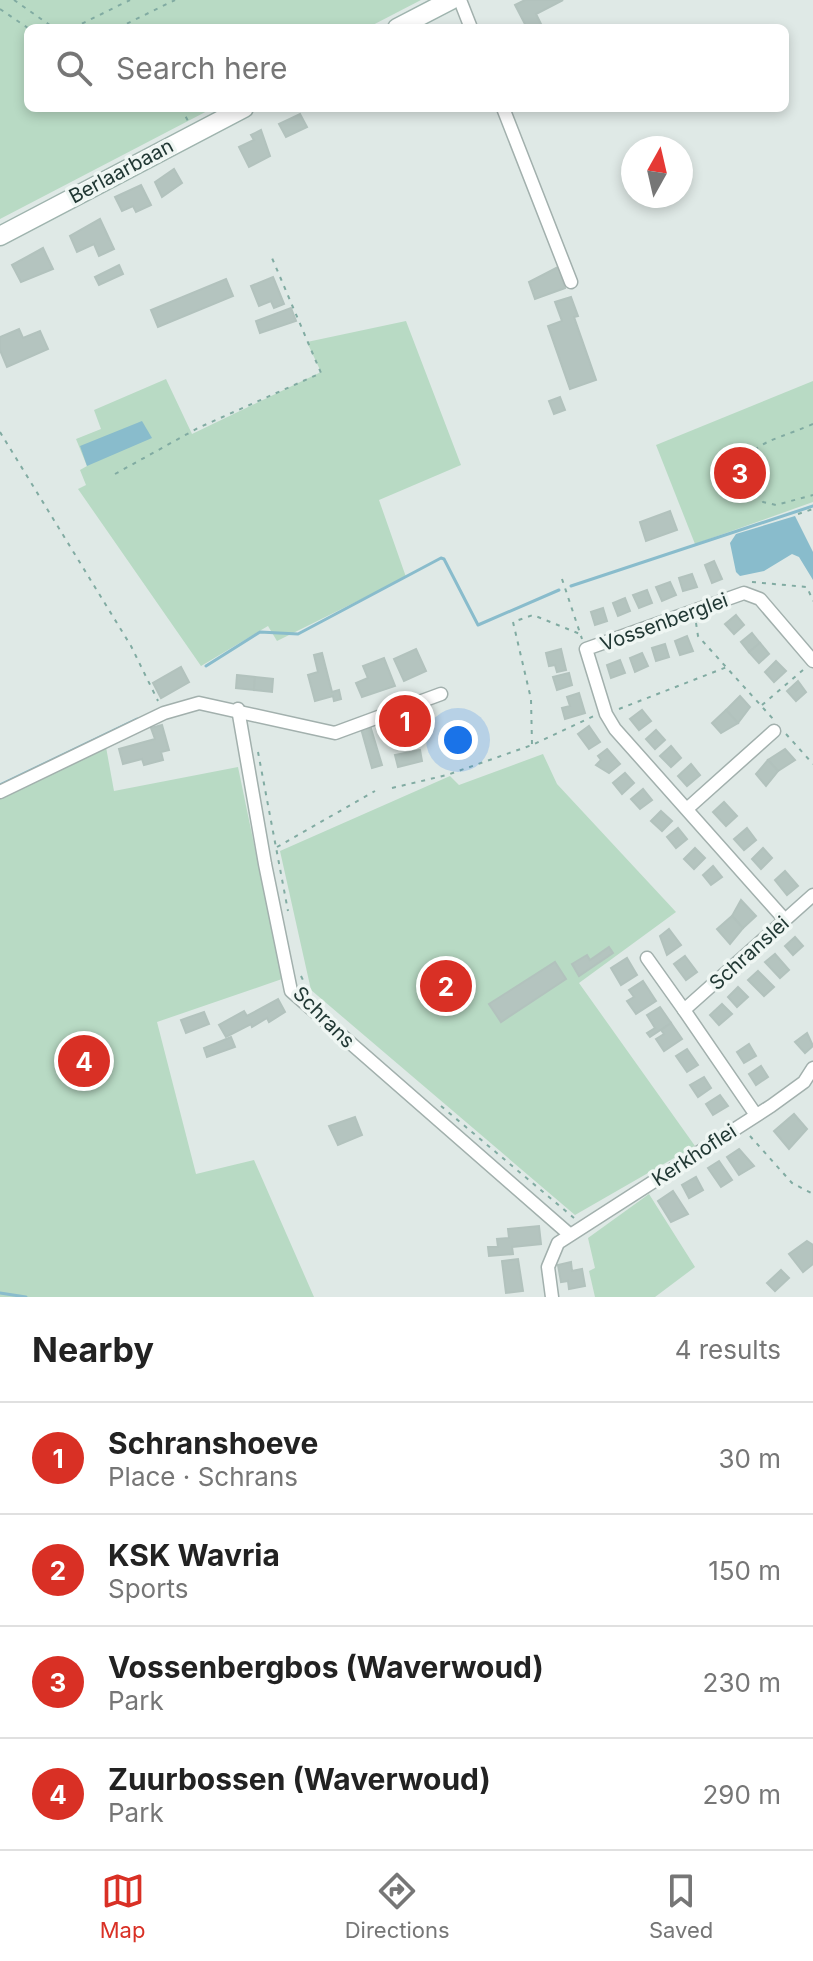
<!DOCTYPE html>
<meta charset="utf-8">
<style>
:root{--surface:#fff;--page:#f2f2f2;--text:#222;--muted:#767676;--line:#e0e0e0;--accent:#d93025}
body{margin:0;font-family:Inter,sans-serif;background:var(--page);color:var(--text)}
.compass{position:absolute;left:621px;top:136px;width:72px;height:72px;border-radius:50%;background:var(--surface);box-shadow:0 4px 12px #0003;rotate:8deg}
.you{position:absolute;left:458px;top:740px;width:28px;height:28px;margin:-20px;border:6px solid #fff;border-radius:50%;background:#1a73e8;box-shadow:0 0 0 12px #1a73e833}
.badge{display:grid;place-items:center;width:52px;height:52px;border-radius:50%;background:var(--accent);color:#fff;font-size:26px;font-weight:700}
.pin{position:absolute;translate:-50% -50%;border:4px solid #fff;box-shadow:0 2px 8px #0006}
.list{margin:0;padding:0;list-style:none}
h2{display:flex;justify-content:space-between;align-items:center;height:104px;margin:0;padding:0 32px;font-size:34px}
h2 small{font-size:26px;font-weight:400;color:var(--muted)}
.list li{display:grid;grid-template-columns:52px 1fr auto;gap:24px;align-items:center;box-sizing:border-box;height:112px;padding:0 32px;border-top:2px solid var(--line)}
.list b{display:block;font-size:30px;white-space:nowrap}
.list p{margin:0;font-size:26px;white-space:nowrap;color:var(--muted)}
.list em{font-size:26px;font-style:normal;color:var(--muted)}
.icon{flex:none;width:44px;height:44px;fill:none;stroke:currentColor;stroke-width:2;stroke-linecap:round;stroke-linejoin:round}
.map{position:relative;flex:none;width:813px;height:1297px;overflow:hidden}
.search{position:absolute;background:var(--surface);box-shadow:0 4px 12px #0003;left:24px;right:24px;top:24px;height:88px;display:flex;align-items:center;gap:20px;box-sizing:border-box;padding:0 28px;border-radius:12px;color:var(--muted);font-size:30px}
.sheet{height:552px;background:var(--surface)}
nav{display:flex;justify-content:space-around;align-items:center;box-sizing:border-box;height:112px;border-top:2px solid var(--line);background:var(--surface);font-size:22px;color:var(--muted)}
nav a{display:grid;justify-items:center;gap:4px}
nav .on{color:var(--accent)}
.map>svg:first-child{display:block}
</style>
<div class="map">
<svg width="813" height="1297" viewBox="0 0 813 1297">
<rect width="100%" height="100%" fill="#dfe9e6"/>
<g fill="#b8dac4">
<polygon points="0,0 421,0 367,28 28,28 28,108 213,108 0,219"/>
<polygon points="406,321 461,465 379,500 406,577 277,641 268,626 201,666 78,489 86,485 80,470 87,466 76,439 101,429 94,410 166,379 192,434 321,372 307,342"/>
<polygon points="813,381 813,502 695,544 656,445"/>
<polygon points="106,747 114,791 238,767 282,979 157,1022 196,1174 254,1160 314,1297 0,1297 0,799"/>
<polygon points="543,754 557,784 676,912 579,983 695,1146 575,1215 311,990 280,851 450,776 459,785"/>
<polygon points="649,1194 695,1267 655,1297 595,1297 589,1271 595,1268 588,1238"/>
</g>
<g fill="#89bccc">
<polygon points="142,421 152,438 87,466 80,446"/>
<polygon points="795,516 813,552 813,580 799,557 792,554 764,571 740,576 736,572 730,543 736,534"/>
</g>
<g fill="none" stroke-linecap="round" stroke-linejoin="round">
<g stroke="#89bccc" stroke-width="3">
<polyline points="571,586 813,506"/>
<polyline points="206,666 260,632 298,634 441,558 444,559 478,625 559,590"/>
<polyline points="0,785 137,719"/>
<polyline points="0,1293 26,1297"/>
</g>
</g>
<g fill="#b4c4bf" stroke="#b2c2bd" stroke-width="2">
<polygon points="525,0 563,0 536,14 543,28 527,28 515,5"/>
<polygon points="300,114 307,127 286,137 279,124"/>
<polygon points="261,130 270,156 249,167 239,147 254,140 251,135"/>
<polygon points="174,169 182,183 162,197 155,182"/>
<polygon points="141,185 151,205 136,212 133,206 122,211 115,197"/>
<polygon points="100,219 114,249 99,256 94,244 77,252 70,236"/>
<polygon points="43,248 53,269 21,282 12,265"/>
<polygon points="119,265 123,274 99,285 95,277"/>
<polygon points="560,266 565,288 535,299 529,282"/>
<polygon points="273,277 284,304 274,308 271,301 259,306 251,286"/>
<polygon points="226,279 233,296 158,327 151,310"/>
<polygon points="571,297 578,316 574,317 596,380 570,389 548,326 562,321 555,302"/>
<polygon points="291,308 296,321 260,333 256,321"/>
<polygon points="19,329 23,338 40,331 48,349 7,367 0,350 0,337"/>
<polygon points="560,397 565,410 554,414 549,401"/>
<polygon points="670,511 677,530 646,541 640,522"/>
<polygon points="714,561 722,579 712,583 705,565"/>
<polygon points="692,574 697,587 683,591 679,578"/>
<polygon points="670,582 676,595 662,601 656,587"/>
<polygon points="647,590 652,603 639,608 633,595"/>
<polygon points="625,598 630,611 618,616 613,603"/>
<polygon points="603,608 607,621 595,625 591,612"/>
<polygon points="736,615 744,625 734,634 725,624"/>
<polygon points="752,633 760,643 749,652 741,642"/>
<polygon points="687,636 693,651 680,655 675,641"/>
<polygon points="760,643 769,654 759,663 749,652"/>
<polygon points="665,644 669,657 656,661 652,648"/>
<polygon points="416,649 426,671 404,681 394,659"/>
<polygon points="561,649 566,670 557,672 555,665 549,666 546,653"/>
<polygon points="322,653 332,692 339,690 341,699 334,701 333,696 315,701 308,675 318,672 314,655"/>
<polygon points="642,653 648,666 635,672 630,658"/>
<polygon points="384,658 395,686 362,697 356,683 368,678 363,666"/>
<polygon points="620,660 625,673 611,678 607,665"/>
<polygon points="776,661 786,671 774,682 765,672"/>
<polygon points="181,667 189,682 161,698 153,683"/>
<polygon points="569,673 572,685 557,690 553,677"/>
<polygon points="237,675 255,677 254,690 236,688"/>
<polygon points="255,677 273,679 272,692 254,690"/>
<polygon points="798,681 806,692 796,701 787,691"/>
<polygon points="579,693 585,713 565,719 562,708 570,706 567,697"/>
<polygon points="740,696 750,707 738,723 726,710"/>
<polygon points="426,705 431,723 384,737 378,719"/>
<polygon points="642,710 651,721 639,730 630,719"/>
<polygon points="726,710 738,723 721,733 712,723"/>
<polygon points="369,722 382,765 372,768 360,725"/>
<polygon points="162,725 169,750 161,752 163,760 144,765 142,759 123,764 119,749 155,739 151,728"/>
<polygon points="589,726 600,742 589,749 578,734"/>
<polygon points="656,730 665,740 655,749 646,739"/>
<polygon points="671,746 681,758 671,767 660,756"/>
<polygon points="607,749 620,764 609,773 596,765 601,760 598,756"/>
<polygon points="785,749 795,760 778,771 768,760"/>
<polygon points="420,750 422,761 398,767 395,755"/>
<polygon points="768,760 778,771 766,786 756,774"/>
<polygon points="691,764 700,775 687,786 678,776"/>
<polygon points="625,773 634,783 622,794 613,783"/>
<polygon points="643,789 652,800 640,809 631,799"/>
<polygon points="724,802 737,816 726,826 713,812"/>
<polygon points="661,811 672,821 662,831 651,821"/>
<polygon points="678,828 687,839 676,848 667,837"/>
<polygon points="747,828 756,840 744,850 734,839"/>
<polygon points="695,848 705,858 694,869 684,859"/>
<polygon points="763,848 772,858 761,869 752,859"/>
<polygon points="713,866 722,877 711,885 703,875"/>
<polygon points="785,871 798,886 787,895 775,880"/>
<polygon points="741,900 756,916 743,928 732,916"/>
<polygon points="732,916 743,928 730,944 717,929"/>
<polygon points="669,929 681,945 667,955 660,936"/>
<polygon points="795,937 803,946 793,955 785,946"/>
<polygon points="609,947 613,953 579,976 572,964 587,955 590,960"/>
<polygon points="775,954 789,970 780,978 765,962"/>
<polygon points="685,956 697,972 686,980 674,964"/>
<polygon points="627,958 637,975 621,985 611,968"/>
<polygon points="555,962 566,979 501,1022 489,1004"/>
<polygon points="758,971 774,987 764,996 748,980"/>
<polygon points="643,981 656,1001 636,1014 627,1001 634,997 629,990"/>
<polygon points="738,987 748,997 737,1007 728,997"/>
<polygon points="278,999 285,1012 269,1022 267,1018 252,1027 251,1024 226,1037 219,1025 244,1011 247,1016"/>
<polygon points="722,1004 732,1014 719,1025 710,1015"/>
<polygon points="660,1007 671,1023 650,1037 647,1033 655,1028 647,1015"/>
<polygon points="204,1012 209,1024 186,1033 181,1020"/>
<polygon points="671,1023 682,1039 664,1051 656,1039 664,1034 661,1030"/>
<polygon points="807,1033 813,1046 805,1053 795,1042"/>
<polygon points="231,1037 235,1047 207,1057 204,1048"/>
<polygon points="749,1044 756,1056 744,1063 737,1052"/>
<polygon points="687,1049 698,1065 687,1072 676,1056"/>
<polygon points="761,1066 768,1077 756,1085 749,1074"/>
<polygon points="704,1077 711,1088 698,1097 690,1085"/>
<polygon points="720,1095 728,1106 713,1115 706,1104"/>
<polygon points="794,1114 807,1129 789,1149 774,1131"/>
<polygon points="355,1117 362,1135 338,1145 329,1126"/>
<polygon points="739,1149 754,1166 739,1175 727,1157"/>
<polygon points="719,1161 732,1180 721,1187 708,1168"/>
<polygon points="696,1177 703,1190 689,1198 682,1185"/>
<polygon points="673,1191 688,1214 671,1222 658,1201"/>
<polygon points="539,1226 541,1244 512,1247 513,1254 489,1256 488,1247 498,1247 497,1239 509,1238 508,1229"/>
<polygon points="807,1241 813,1245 813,1264 803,1272 789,1254"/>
<polygon points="518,1259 523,1291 506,1293 502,1261"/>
<polygon points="571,1262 572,1271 582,1269 585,1286 569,1289 568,1281 561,1282 558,1265"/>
<polygon points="781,1270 789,1278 775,1291 767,1283"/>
</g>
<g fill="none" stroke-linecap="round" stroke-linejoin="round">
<defs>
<g id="street">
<polyline points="460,0 471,28"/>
<polyline points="503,108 571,282"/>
<polyline points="238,709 265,864 291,991 569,1234"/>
<polyline points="0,792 164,713 199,703 335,733 441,694"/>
<polyline points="688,808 774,731"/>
<polyline points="785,920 615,729 606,714 586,649 744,593 760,599 813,661"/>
<polyline points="647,958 684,1010"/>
<polyline points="756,1115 684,1010 813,895"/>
<polyline points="552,1297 548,1267 558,1243 771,1106 804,1082 813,1068"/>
</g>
<g id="secondary">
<polyline points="397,28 451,0"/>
<polyline points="0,236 244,108"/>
</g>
</defs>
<use href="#street" stroke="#a2b0ad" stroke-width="15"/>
<use href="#secondary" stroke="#9fb4ae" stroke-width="21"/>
<g stroke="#81aba2" stroke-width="2" stroke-dasharray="4 6" stroke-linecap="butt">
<polyline points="14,0 54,28"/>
<polyline points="0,9 28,28"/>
<polyline points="73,28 130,0"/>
<polyline points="118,28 175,0"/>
<polyline points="181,108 188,121"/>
<path d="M813,424C765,445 726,444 763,502L776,505L813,495"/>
<polyline points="0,432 131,646 158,701"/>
<polyline points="115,474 198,428 321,373 272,258"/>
<polyline points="798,514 813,509"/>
<polyline points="562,579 582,639"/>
<polyline points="752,582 807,587 813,601"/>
<polyline points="696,623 698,636 774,720"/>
<polyline points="762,705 803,670"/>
<polyline points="619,709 727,667"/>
<polyline points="786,734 813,764"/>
<polyline points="532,744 531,699 513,622 533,615 580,634"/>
<polyline points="258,752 288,911"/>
<polyline points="392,788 447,775 532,745 594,716"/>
<polyline points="277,847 375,791"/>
<polyline points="301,976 307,988"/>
<polyline points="441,1106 574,1218"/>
<polyline points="750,1136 792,1183 813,1194"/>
</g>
<use href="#street" stroke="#fff" stroke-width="12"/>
<use href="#secondary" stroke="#fff" stroke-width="18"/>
</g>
<g text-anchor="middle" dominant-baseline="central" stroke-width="7" stroke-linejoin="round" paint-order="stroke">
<g font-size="20" fill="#213834" stroke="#eff6f3">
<text transform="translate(121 171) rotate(-28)">Berlaarbaan</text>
<text transform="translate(664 622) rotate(-20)">Vossenberglei</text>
<text transform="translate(749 953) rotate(-42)">Schranslei</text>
<text transform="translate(324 1017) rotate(45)">Schrans</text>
<text transform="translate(694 1155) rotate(-33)">Kerkhoflei</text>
</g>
</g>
</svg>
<svg class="compass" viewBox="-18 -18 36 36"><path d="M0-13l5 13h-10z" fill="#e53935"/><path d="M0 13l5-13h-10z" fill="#767676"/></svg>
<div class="you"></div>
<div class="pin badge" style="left:405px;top:721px">1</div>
<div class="pin badge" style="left:446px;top:986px">2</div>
<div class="pin badge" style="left:740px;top:473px">3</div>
<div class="pin badge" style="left:84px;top:1061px">4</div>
<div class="search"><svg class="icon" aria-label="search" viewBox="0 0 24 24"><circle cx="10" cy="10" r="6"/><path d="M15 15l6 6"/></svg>Search here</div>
</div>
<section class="sheet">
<h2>Nearby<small>4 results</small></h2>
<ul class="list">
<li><span class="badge">1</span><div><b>Schranshoeve</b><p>Place · Schrans</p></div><em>30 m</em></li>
<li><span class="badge">2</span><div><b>KSK Wavria</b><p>Sports</p></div><em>150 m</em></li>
<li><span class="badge">3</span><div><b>Vossenbergbos (Waverwoud)</b><p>Park</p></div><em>230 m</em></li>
<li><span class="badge">4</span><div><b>Zuurbossen (Waverwoud)</b><p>Park</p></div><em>290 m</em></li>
</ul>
</section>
<nav>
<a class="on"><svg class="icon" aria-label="map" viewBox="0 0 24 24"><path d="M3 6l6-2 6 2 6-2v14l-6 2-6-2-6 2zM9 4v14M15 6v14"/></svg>Map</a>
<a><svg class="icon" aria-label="directions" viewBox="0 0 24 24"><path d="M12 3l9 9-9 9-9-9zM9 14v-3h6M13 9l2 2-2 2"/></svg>Directions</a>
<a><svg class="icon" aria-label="saved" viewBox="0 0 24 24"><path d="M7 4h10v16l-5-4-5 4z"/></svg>Saved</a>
</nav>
